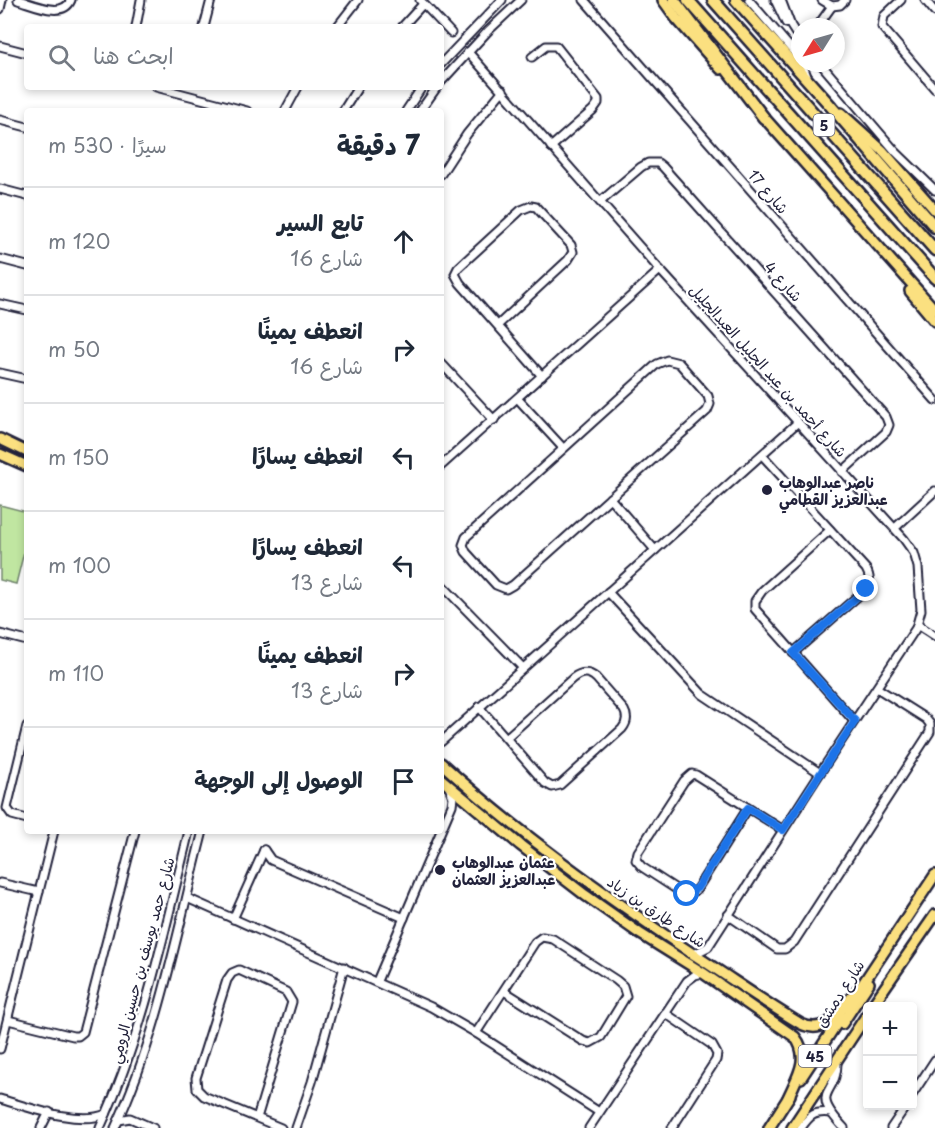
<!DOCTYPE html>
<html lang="ar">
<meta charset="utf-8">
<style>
:root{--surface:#fff;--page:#f2f2f3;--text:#1f2937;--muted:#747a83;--line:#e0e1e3}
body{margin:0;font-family:"Playpen Sans","Playpen Sans Arabic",sans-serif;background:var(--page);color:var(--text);direction:rtl}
.controls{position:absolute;right:18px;bottom:18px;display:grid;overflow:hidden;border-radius:6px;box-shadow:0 3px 9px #0003}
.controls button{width:54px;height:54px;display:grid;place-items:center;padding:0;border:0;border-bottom:2px solid var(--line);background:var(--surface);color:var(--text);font:30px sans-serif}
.compass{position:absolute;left:791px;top:18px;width:54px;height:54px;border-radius:50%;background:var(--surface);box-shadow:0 3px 9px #0003;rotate:233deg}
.stop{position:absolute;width:18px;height:18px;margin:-14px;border:4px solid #1a73e8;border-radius:50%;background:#fff}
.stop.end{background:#1a73e8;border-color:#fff;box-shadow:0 2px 6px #0008}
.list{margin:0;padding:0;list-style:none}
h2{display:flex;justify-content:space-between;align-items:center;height:78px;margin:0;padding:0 24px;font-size:26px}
h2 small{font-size:20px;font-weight:400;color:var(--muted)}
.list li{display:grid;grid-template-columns:39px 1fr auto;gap:18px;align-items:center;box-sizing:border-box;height:108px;padding:0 24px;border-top:2px solid var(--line)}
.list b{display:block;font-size:22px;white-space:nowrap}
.list p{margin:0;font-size:20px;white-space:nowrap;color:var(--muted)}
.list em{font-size:20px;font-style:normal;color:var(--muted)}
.icon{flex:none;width:33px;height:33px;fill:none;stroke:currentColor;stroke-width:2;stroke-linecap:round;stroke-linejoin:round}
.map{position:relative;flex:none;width:935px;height:1128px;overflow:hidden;direction:ltr}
.search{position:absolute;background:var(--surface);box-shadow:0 3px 9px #0003;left:24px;top:24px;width:420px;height:66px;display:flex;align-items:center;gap:15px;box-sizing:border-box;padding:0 21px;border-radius:6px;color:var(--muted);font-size:22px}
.panel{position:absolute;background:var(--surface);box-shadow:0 3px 9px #0003;left:24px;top:108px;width:420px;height:726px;border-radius:6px;direction:rtl}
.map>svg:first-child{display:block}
</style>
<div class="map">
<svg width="935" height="1128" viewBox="0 0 935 1128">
<rect width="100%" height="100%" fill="#fff"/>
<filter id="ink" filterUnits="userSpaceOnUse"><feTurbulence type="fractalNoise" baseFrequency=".0167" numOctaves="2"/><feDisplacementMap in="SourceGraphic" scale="12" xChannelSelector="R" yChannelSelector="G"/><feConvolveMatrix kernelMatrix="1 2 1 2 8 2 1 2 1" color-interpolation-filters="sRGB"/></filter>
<g filter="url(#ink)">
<polygon fill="#c0e6a1" stroke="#71846e" stroke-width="1.5" points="0,505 27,512 27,540 16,584 0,580"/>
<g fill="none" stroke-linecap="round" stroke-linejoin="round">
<defs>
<g id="minor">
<path d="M18,0C33,4 63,19 71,0"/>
<polyline points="420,0 451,33"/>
<polyline points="584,0 935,400"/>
<polyline points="749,0 800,59"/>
<polyline points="775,0 786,23"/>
<polyline points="781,0 791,26 800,40"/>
<polyline points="822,0 832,6 840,5 845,0"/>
<polyline points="901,0 884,16 882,27 935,89"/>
<polyline points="925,0 935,12"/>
<polyline points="0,9 2,0"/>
<polyline points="136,27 141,0"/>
<polyline points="204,27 211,0"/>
<polyline points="337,27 358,0"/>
<polyline points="402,27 423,4"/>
<polyline points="817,27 832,6"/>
<polyline points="0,46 27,53"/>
<polyline points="468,52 660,270 904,539 914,553 918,567 921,610 916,628 820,773 708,947 694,954"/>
<polyline points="532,57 546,46 556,46 598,99 598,103 593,110 551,147"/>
<polyline points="802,63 808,79"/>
<polyline points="820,63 896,152 935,190"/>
<polyline points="441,64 502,0"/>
<polyline points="441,82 488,31 521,0"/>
<polyline points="156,87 247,111"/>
<polyline points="285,111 298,87"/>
<polyline points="343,111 358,87"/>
<polyline points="406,111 422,87"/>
<polyline points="420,111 437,87"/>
<polyline points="0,120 27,127"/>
<polyline points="441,174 467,134 503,90"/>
<polyline points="0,189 27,196"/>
<polyline points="600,202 641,167 648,163 658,163 663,167 886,417 889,425 886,432 842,472"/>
<polyline points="0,259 27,266"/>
<polyline points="0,304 27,310"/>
<polyline points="498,325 568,260 573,252 571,245 536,207 531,206 521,210 458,268 455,274 460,283 542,376"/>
<polygon points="667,360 679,363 708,396 710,404 707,411 513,585 506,589 496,585 466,552 463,545 466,537 657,364"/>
<polyline points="441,363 494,420"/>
<polyline points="0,373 27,379"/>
<polyline points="518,399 563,448"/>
<path d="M762,455L866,569C870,576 871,582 866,589L793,653"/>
<polyline points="441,466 660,270"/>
<polyline points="610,498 655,550"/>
<polyline points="895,528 935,491"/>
<polyline points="830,530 762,591 755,601 755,609 854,721"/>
<polyline points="441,584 523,668"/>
<polyline points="608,592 702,694 820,773"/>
<polyline points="918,625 935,636"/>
<polyline points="0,634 27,641"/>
<path d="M479,707L545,783L552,787L560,785L622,729C627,723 628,717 624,710L596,678C588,671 581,672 573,678L506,738"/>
<polyline points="27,726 7,808 12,815 27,819"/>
<polyline points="441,742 797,423"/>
<path d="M748,808L697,889C691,894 685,895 679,891L642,867L636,860L638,852L684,781L692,774L696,775L783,830"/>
<polyline points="264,850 271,860 404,918"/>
<polyline points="0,883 39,892"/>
<polyline points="187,898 431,1007 476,1033 599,1112"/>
<polyline points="728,915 777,949 785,949 794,942 930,732 930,724 926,719 877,688"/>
<polyline points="233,919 264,850"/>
<polyline points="377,981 452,805 453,797 449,787"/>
<polyline points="665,1013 712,1045 717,1054 716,1060 672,1128"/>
<polyline points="8,1020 73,1036 78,1036 83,1032 135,831"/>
<polyline points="476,1033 535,942 542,937 553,939 616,980 623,986 626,996 601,1037 590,1043 583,1041 504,991"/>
<polyline points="0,1049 54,831"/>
<path d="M837,1061C838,1098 807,1088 844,1128"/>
<polyline points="912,1095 935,1060"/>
<path d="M0,1099C28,1107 79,1126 106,1114"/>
<polyline points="257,1118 292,1002 286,992 239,970 232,973 227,980 196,1078 197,1089 204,1096 281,1128"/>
<polyline points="119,1120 130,1118 153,1128"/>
<polyline points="41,1128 49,1112"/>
<path d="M100,1128C144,1032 164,933 189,831"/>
<path d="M115,1128C159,1034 177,931 203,831"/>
<polyline points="296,1128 312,1082 344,967"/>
<polyline points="589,1128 687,981 695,975 703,973"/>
<path d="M801,1128C810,1115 814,1111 831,1113"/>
<polyline points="891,1128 906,1106"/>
</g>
<g id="major">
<polyline points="663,0 676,18 721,69"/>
<polyline points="760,113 935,310"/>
<polyline points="841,113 882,150 935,210"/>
<polyline points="910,291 935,321"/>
<polyline points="0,439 27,452"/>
<polyline points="0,454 27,466"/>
<path d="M441,763C519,834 605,895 693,954C729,977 764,1002 801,1024C831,1038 844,1002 862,985"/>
<path d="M441,779L520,845L585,895L639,933L703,973L795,1037C811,1058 797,1077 788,1098"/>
<polyline points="860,988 935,875"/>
<polyline points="872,1006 935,915"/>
<polyline points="842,1024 869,983"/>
<polyline points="801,1078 841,1017"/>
<polyline points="769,1128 790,1095"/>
<polyline points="792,1128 868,1013"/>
</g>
<g id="highway">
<polyline points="674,0 764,118"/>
<polyline points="688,0 935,278"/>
<polyline points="713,0 935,250"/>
<polyline points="736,0 829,104 935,227"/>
</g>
</defs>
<use href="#minor" stroke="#22223b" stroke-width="11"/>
<use href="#major" stroke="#22223b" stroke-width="14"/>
<use href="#highway" stroke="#22223b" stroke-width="15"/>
<use href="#minor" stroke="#fff" stroke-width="7"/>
<use href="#major" stroke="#fbe080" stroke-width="9"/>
<use href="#highway" stroke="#fbe080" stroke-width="10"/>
</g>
</g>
<g fill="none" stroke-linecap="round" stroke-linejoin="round" filter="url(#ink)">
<polyline stroke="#1a73e8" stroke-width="8" points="687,894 697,888 748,808 783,830 855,721 793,653 866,589"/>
</g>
<g fill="#22223b" stroke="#fff" stroke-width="2">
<circle cx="767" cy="490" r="6"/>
<circle cx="440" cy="870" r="6"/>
</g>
<g text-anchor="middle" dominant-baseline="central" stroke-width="4.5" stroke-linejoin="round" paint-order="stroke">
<g fill="#fff" stroke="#646476" stroke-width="1.5">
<rect x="813.5" y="114" width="21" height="22" rx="4.5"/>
<rect x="798.5" y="1045" width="33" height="22" rx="4.5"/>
</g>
<g font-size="14" font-weight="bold" fill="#22223b">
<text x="824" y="125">5</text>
<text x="815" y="1056">45</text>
</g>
<g font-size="15" fill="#22223b" stroke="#fff">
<text transform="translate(769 191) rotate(49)">شارع 17</text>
<text transform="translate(784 281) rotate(48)">شارع 4</text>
<text transform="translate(769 370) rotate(48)">شارع أحمد بن عبد الجليل العبدالجليل</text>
<text transform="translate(657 911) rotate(34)">شارع طارق بن زياد</text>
<text transform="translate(141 960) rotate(-75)">شارع حمد يوسف بن حسين الرومي</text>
<text transform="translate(839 993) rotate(-57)">شارع دمشق</text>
</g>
<g font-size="15" font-weight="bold" fill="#22223b" stroke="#fff" text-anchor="start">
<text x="779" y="481">ناصر عبدالوهاب<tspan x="779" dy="17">عبدالعزيز القطامي</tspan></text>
<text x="452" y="861">عثمان عبدالوهاب<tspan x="452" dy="17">عبدالعزيز العثمان</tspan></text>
</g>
</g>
</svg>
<div class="controls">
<button>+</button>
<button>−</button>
</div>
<svg class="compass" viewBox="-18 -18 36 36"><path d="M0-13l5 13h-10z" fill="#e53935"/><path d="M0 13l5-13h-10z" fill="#747a83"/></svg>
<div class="stop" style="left:687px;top:894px"></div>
<div class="stop end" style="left:866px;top:589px"></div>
<div class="search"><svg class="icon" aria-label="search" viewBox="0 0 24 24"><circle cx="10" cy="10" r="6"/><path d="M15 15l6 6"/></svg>ابحث هنا</div>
<section class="panel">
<h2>7 دقيقة<small>سيرًا · 530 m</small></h2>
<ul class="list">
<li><svg class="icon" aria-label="ahead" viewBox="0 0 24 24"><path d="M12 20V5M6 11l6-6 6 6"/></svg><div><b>تابع السير</b><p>شارع 16</p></div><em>120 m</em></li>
<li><svg class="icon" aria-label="right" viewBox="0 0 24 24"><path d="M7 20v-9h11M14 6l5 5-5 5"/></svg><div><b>انعطف يمينًا</b><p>شارع 16</p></div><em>50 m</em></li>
<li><svg class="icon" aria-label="left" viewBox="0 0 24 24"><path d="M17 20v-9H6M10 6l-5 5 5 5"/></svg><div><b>انعطف يسارًا</b></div><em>150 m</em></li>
<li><svg class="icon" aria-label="left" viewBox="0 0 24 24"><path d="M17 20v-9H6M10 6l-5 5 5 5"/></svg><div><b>انعطف يسارًا</b><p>شارع 13</p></div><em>100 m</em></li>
<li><svg class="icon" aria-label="right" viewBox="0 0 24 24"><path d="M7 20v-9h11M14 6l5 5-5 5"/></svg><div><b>انعطف يمينًا</b><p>شارع 13</p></div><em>110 m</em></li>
<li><svg class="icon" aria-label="arrive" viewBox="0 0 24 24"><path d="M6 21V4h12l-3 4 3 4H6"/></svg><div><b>الوصول إلى الوجهة</b></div></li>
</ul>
</section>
</div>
